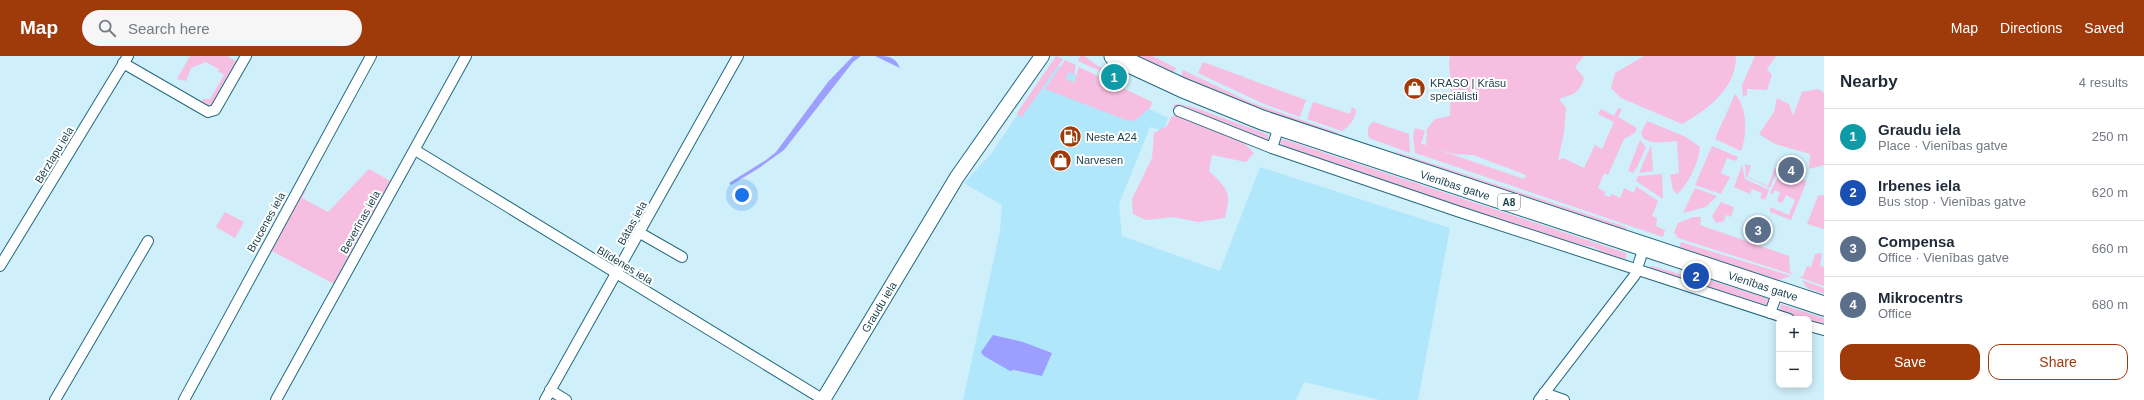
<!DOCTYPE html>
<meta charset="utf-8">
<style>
:root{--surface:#fff;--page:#f6f6f7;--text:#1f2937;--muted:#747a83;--line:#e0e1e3;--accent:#9f3a0a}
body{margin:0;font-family:Arial,sans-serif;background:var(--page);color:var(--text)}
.controls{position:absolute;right:12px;bottom:12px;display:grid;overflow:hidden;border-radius:8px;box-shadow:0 2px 10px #0003}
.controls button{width:36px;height:36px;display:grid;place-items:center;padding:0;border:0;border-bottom:1px solid var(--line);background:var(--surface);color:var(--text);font:20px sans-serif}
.you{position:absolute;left:742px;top:139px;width:14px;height:14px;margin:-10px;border:3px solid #fff;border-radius:50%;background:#1a73e8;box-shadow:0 0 0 6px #1a73e833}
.badge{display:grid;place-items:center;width:26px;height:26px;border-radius:50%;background:var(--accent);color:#fff;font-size:13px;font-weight:700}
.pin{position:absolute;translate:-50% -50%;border:2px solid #fff;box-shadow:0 1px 4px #0006}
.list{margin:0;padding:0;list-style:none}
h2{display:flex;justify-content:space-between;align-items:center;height:52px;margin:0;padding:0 16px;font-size:17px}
h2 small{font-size:13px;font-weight:400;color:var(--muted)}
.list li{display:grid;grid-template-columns:26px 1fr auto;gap:12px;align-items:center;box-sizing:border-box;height:56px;padding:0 16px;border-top:1px solid var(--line)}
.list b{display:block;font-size:15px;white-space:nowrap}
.list p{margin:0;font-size:13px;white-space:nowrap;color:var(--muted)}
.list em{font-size:13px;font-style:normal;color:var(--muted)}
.actions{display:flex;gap:8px;padding:12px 16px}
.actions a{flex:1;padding:9px 0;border:1px solid var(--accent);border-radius:12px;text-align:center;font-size:14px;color:var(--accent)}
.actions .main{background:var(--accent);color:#fff}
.icon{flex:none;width:22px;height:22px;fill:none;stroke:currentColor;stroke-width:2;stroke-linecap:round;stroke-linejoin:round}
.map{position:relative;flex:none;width:1824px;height:344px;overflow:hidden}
header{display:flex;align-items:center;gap:24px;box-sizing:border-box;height:56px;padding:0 20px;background:var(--accent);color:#fff}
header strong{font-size:19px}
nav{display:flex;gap:22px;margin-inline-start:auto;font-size:14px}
.search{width:280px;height:36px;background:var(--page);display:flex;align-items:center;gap:10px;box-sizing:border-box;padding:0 14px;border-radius:22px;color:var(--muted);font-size:15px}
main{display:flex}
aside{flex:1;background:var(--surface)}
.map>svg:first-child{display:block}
</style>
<header>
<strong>Map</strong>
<div class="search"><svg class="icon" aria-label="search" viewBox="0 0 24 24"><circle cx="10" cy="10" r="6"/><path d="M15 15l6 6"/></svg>Search here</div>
<nav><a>Map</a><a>Directions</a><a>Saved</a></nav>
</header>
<main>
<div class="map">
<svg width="1824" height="344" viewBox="0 0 1824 344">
<rect width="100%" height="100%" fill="#cfeffb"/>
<polygon fill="#b0e7fa" points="1052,7 1168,62 1163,75 1150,71 1119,148 1122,180 1220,215 1260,111 1450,172 1418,344 1380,344 1304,326 1296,344 963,344 1000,175 1002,149 964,127 991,98"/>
<g fill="#f6bee1" fill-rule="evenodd">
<polygon points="190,0 227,0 239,7 211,52 199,49 203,43 210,43 224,19 218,15 219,13 206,6 191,12 186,25 177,23"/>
<polygon points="1056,0 1063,3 1021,62 1017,57"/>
<polygon points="1080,0 1084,0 1104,14 1103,16 1078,5"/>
<polygon points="1137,0 1152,0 1176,12 1174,17"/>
<path d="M1450,0H1584L1575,11L1584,22C1579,38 1574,38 1559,43L1566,52L1564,77L1558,104L1563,102L1584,112L1595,89L1602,93L1614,66L1598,58L1601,53L1614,60L1618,52L1622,53L1618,61L1637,72L1635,77L1624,83L1608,119L1604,117L1598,132L1605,136L1604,139L1610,141L1612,138L1620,142L1624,132L1634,137L1636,130L1658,145L1652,160L1657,162L1656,170L1665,174L1663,181L1415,97L1413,79L1415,72L1425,75L1421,88L1426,89L1427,73L1435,63L1450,60L1451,29L1449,8ZM1433,92L1453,98L1473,99L1526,119L1524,123Z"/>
<path d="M1644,0H1736C1736,33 1708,53 1682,68L1621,42L1611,32L1615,17Z"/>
<polygon points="1755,0 1776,0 1767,13 1772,19 1767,34 1747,33 1747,39 1743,41 1742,29"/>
<polygon points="1065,4 1076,9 1074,19 1069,16 1066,23 1074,27 1079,11 1152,46 1151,51 1134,65 1126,64 1045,33"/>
<polygon points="1203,6 1241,20 1243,19 1243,21 1306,44 1300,61 1264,48 1198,17"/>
<polygon points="1183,14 1250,46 1339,77 1334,78 1255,51 1181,20"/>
<polygon points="1819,33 1824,37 1824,109 1809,113 1810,98 1775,88 1759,78 1774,56 1777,42 1789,48 1793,60 1802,36"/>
<path d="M1735,38C1748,53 1747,79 1741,95L1715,83Z"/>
<path d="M1313,46L1350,58L1352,51L1356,54C1355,63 1350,70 1342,75L1307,63Z"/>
<polygon points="1177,48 1193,51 1264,77 1268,79 1268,84 1203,63 1172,49"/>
<path d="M1177,59L1243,86L1254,97L1246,106L1212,99L1209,115C1227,133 1232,135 1225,162L1198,166L1173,161L1146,164L1133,158L1132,143L1152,102L1154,77L1167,70L1172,60Z"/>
<path d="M1647,65L1686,81L1700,91C1699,106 1688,129 1677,138L1673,134L1670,119L1679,117L1677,85C1667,85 1644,91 1641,77Z"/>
<path d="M1374,66L1409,78L1410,97L1369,82C1367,75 1367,69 1374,66Z"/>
<polygon points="1283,83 1626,197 1626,203 1606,198 1593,191 1570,187 1478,158 1286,91 1279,86"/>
<polygon points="1640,84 1646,91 1637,111 1633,117 1628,115"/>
<polygon points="1651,89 1653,115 1639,117"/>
<polygon points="1712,90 1738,101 1736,105 1727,102 1721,117 1730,121 1721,138 1695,129"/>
<polygon points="1391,94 1626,171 1625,174 1402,99"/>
<polygon points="1745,108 1751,110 1747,121 1768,130 1775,112 1778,113 1770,132 1746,121"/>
<polygon points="1742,109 1745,123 1769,134 1765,144 1760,142 1762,137 1752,133 1750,138 1734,131"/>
<polygon points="369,113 392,126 334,228 272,195 268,196 304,134 307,133 302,142 328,156"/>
<polygon points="1781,114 1807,125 1791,164 1770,156 1770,151 1789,159 1795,144 1786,139 1782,147 1777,145 1780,136 1774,134 1773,138 1770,137"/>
<polygon points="1662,118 1663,143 1636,125 1638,120"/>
<polygon points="1695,132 1717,140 1706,151 1683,157"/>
<polygon points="1824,139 1824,173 1807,168 1818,140"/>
<polygon points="1721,146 1734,151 1731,161 1726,159 1724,165 1716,167 1712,160"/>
<polygon points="225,156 244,166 235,182 216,171"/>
<polygon points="1693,161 1701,161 1700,169 1789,200 1790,216 1794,219 1678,182 1674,176 1678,167"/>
<polygon points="1681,186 1791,220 1779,224 1679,192"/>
<polygon points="1822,197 1820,210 1824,211 1824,230 1799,221 1803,220 1807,210 1811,211 1815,198"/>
<polygon points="1652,210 1693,222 1698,220 1769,243 1767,250 1649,212"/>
<polygon points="1802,224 1824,232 1824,238 1807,232"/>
<polygon points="1781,248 1824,262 1824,272 1809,267 1809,263 1798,263 1782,258 1780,252"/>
</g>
<g fill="#9c9ffe">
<polygon points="853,0 861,0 853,6 784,94 759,112 731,129 729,127 766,104 776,96 828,26"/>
<path d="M875,0C887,0 895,0 900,12Z"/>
<polygon points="993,279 1023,286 1052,297 1042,320 1014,314 1010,315 984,300 981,296"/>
</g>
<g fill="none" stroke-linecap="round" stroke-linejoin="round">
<defs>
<g id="street">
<polyline points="123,7 208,56 215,54 246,0"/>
<polyline points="1179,55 1272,92 1457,155 1789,263"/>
<polyline points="1272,92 1279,70"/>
<polyline points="415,94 824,344"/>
<polyline points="640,177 682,201"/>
<polyline points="0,210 128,0"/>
<polyline points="1770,257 1778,235"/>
<polyline points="1809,270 1824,274"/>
<polyline points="550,334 566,344"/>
<polyline points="1544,337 1564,344"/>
<polyline points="55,344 148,185"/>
<polyline points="184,344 371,0"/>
<polyline points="276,344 466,0"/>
<polyline points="545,344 738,0"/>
<polyline points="1539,344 1635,219 1644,191"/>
</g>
<polyline id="secondary" points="823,344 957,121 1042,0"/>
<polyline id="highway" points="1114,0 1183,32 1262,64 1824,250"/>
</defs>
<use href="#street" stroke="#24697d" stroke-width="12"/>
<use href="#secondary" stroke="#24697d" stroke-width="16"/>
<use href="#highway" stroke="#24697d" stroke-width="21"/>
<use href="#street" stroke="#fff" stroke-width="10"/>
<use href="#secondary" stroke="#fff" stroke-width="14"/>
<use href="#highway" stroke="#fff" stroke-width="19"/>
</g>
<defs>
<symbol id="shop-disc" viewBox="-11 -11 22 22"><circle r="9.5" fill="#9f3a0a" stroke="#fff"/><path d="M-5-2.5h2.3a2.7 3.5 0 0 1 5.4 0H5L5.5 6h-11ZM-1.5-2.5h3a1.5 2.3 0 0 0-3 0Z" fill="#fff"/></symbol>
<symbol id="fuel-disc" viewBox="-11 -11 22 22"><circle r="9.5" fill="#9f3a0a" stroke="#fff"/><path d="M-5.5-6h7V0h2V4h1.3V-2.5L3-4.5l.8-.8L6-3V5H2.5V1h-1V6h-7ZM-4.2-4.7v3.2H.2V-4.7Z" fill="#fff"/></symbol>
</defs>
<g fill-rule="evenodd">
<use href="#shop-disc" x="1402" y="20" width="25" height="25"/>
<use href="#fuel-disc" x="1058" y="68" width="25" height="25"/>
<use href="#shop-disc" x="1048" y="92" width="25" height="25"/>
</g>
<g text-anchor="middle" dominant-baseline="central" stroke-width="4" stroke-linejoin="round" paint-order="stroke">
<rect fill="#fff" stroke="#5d777f" stroke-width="1" x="1498" y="138" width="22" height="16" rx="3"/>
<g font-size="10" font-weight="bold" fill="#173d48">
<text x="1509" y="146">A8</text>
</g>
<g font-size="11" fill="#173d48" stroke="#fff" text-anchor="start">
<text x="1430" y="27">KRASO | Krāsu<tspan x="1430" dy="13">speciālisti</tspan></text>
<text x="1086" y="81">Neste A24</text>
<text x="1076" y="104">Narvesen</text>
</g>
<g font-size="11" fill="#173d48" stroke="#fff">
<text transform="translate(54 99) rotate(-59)">Bērzlapu iela</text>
<text transform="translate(1455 129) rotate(18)">Vienības gatve</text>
<text transform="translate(266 166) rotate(-61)">Brucenes iela</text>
<text transform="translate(360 166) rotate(-61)">Beverīnas iela</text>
<text transform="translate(632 167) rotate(-61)">Bātas iela</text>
<text transform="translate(625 209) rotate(31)">Blīdenes iela</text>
<text transform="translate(1763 230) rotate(18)">Vienības gatve</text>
<text transform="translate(879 251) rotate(-59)">Graudu iela</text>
</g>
</g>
</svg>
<div class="controls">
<button>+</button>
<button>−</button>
</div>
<div class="you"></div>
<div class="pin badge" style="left:1114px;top:21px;background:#0f9aa8">1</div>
<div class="pin badge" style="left:1696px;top:220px;background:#1a4fb4">2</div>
<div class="pin badge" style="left:1758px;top:174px;background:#5c6f8a">3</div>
<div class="pin badge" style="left:1791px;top:114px;background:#5c6f8a">4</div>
</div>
<aside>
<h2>Nearby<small>4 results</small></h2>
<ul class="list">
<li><span class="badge" style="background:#0f9aa8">1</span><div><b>Graudu iela</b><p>Place · Vienības gatve</p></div><em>250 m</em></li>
<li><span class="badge" style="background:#1a4fb4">2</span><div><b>Irbenes iela</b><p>Bus stop · Vienības gatve</p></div><em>620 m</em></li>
<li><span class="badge" style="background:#5c6f8a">3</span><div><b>Compensa</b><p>Office · Vienības gatve</p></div><em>660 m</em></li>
<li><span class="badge" style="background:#5c6f8a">4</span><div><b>Mikrocentrs</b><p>Office</p></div><em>680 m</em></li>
</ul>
<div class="actions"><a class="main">Save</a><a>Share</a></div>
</aside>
</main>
